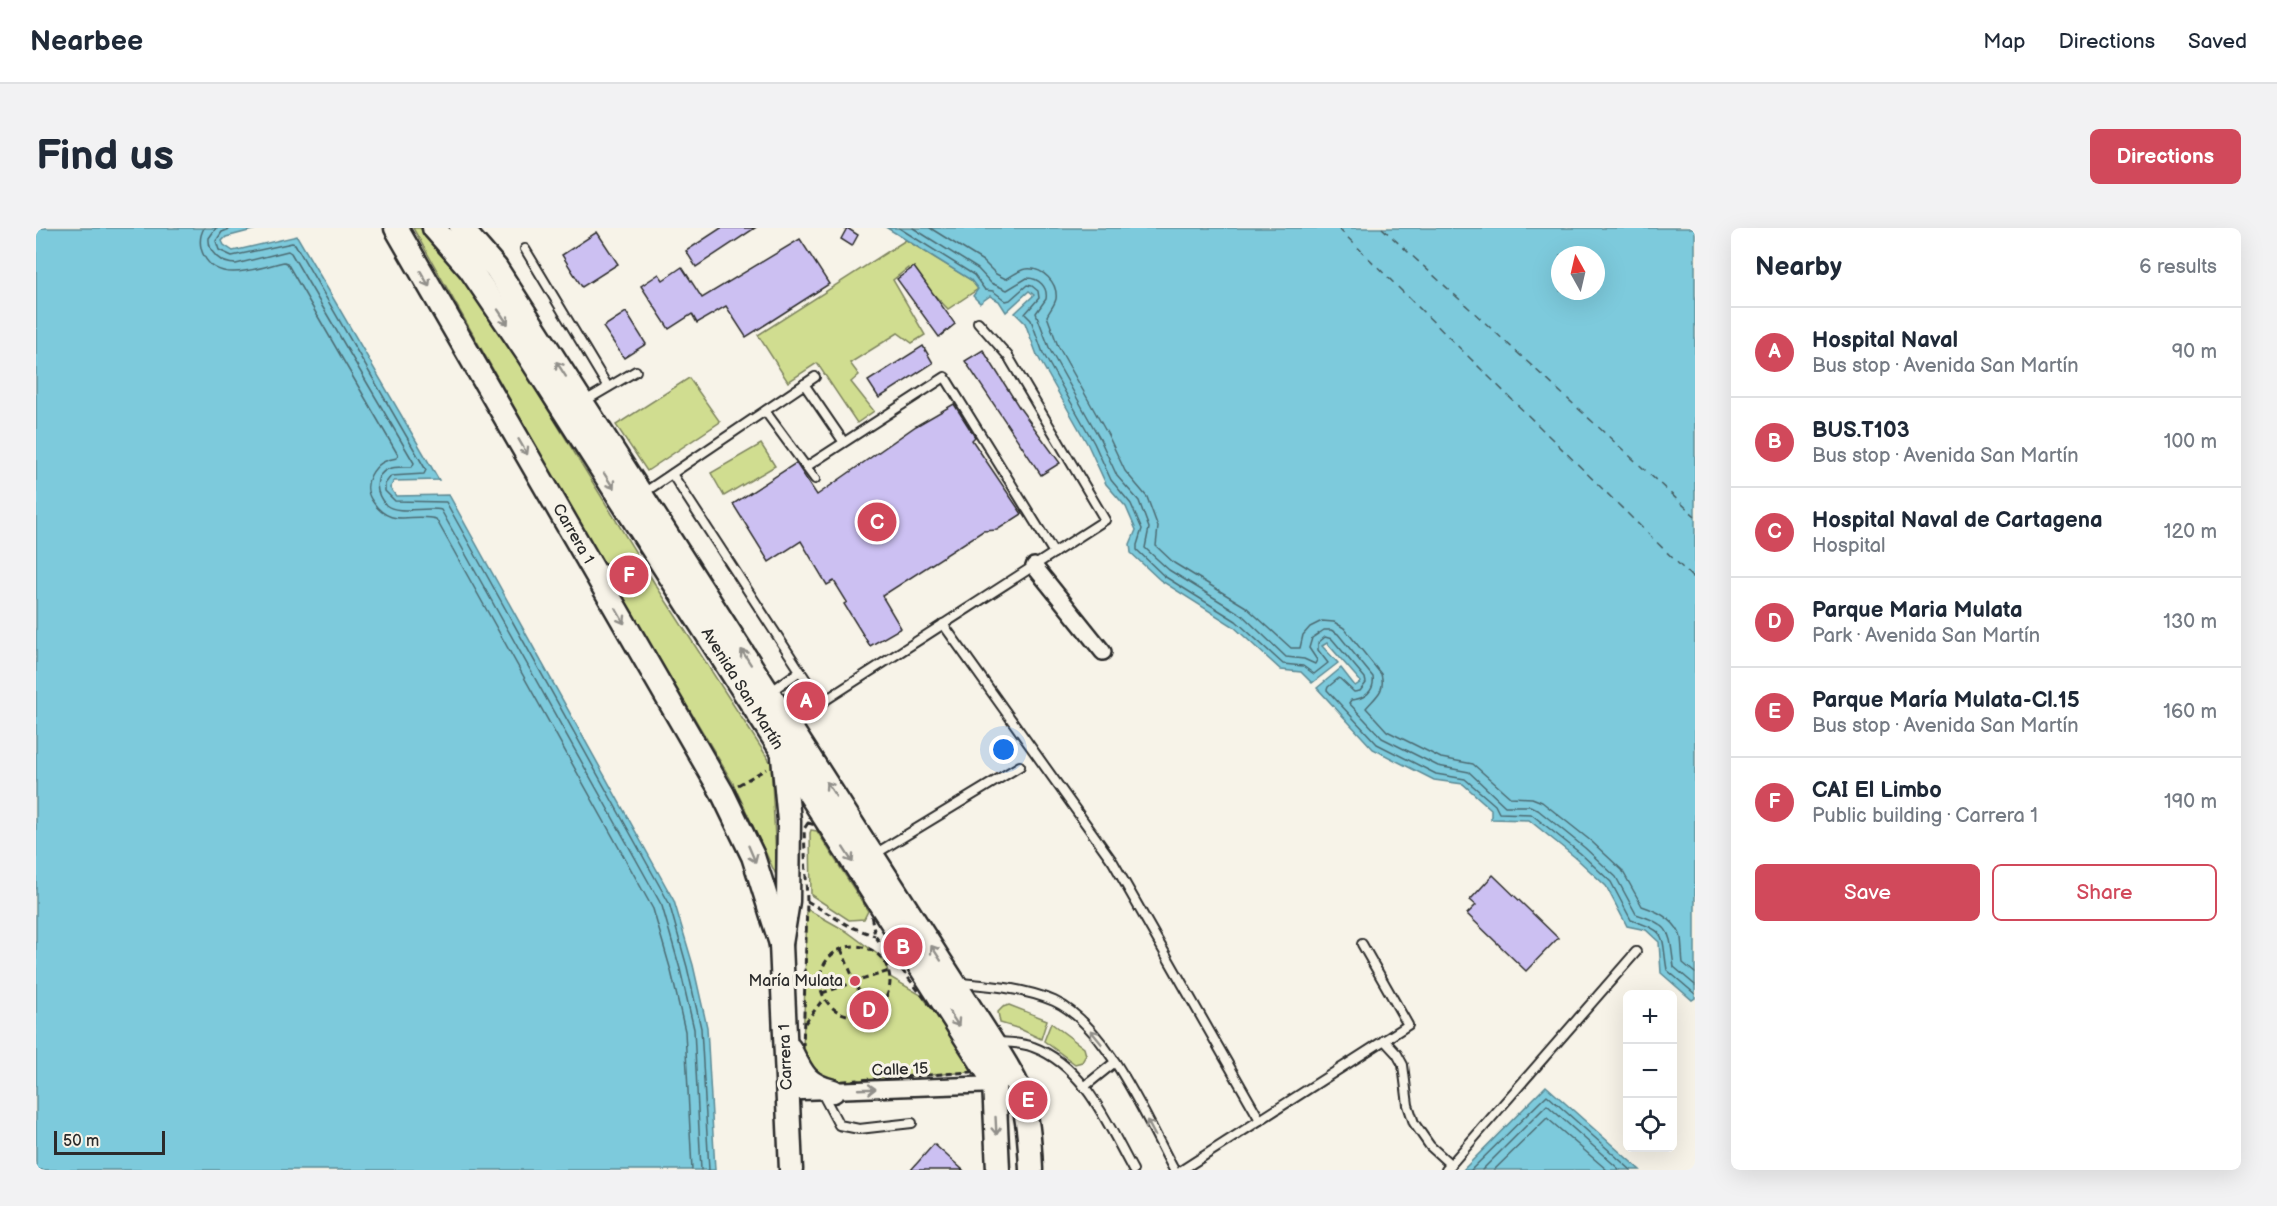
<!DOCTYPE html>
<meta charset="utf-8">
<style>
:root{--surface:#fff;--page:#f2f2f3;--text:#1f2937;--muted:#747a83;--line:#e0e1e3;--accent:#d1495b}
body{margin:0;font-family:"Balsamiq Sans",sans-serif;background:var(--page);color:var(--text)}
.controls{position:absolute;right:18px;bottom:18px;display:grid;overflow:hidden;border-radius:9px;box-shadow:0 6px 24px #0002}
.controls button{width:54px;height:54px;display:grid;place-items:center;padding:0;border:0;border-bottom:2px solid var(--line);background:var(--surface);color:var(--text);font:30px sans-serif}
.compass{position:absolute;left:1515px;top:18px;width:54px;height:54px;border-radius:50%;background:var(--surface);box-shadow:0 6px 24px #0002;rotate:352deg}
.scale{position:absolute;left:18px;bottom:15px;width:111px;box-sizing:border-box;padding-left:6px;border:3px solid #2b2b2b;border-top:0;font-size:16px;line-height:21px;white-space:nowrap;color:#2b2b2b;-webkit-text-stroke:4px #f7f3e8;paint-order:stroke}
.you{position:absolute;left:968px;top:522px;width:21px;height:21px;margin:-15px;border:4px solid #fff;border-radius:50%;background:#1a73e8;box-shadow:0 0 0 9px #1a73e833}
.badge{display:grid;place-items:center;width:39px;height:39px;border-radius:50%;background:var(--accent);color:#fff;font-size:20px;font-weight:700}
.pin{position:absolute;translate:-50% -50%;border:3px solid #fff;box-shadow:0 2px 6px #0006}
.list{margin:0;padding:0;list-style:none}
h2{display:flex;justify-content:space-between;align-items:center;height:78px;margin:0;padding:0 24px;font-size:26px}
h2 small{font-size:20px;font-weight:400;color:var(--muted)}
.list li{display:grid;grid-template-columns:39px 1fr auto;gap:18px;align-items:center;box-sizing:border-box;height:90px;padding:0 24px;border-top:2px solid var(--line)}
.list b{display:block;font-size:22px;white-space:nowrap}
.list p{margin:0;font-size:20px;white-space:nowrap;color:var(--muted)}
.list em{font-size:20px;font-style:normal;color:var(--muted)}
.actions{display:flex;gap:12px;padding:18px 24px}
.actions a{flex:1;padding:14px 0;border:2px solid var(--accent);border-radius:9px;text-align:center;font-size:21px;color:var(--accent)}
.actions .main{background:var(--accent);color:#fff}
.icon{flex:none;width:33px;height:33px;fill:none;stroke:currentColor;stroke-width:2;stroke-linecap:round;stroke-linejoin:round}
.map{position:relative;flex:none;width:1659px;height:942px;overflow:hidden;border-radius:9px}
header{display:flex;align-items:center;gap:36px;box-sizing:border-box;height:84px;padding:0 30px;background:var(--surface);border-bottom:2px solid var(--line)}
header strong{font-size:28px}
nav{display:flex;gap:33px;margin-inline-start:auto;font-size:21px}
.intro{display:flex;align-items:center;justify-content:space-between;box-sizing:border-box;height:144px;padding:0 36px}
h1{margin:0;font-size:42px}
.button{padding:15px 27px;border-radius:9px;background:var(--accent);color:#fff;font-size:21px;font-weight:700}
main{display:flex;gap:36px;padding:0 36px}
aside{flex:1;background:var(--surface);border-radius:9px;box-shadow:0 6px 24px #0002}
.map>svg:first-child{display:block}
</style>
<header>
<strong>Nearbee</strong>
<nav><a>Map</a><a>Directions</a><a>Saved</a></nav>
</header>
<div class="intro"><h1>Find us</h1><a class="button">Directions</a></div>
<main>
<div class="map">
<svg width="1659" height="942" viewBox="0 0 1659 942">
<rect width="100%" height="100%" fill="#f7f3e8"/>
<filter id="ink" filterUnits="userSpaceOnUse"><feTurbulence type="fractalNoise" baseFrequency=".0167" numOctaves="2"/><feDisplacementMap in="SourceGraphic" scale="12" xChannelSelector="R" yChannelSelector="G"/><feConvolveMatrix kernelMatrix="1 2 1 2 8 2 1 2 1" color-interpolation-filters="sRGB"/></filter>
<g filter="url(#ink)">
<g fill="#d0dd90" stroke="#7e845e" stroke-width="1.5">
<polygon points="377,0 384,0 427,43 619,356 735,535 741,649 697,555 568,338"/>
<polygon points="870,12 935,52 942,61 912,81 872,40 857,52 889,107 876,115 862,105 814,135 823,147 815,154 838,183 821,195 781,135 752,154 722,107"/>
<polygon points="653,150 684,194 611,243 580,197"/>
<polygon points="725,216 739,238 688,268 675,245"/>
<polygon points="775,602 781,603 832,683 828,691 813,692 775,667 774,605"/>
<polygon points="771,681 810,703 844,728 849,735 854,749 885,767 939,834 935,844 796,854 777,842 767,824"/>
<polygon points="973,777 1011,792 1005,811 984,801 964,795 962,784 967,779"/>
<polygon points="1015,795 1048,820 1050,827 1046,834 1039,836 1008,813"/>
</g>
<g fill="#7dcadc" stroke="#5c8a95" stroke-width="1.5" fill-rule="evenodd">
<polygon points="0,0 224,0 190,9 186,13 188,17 197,23 261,8 403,252 358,253 354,260 360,268 413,267 638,673 657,737 671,799 679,942 0,942"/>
<path d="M851,0H1659V770L1656,772L1625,745L1623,714L1610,702L1591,698L1570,658L1540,630L1493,592L1455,591V581L1427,556L1398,552L1337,521L1281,460L1305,440L1319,458L1325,454L1291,415L1286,418L1302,435L1276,455L1265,444L1245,442L1197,398L1124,352L1095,325L1094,316L1100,302L1090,279L1070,256L1052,217L1001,127L989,95L979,85L998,67L993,63L970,84L963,73L954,68L944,75L937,68L942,61L935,52ZM1524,27H1560V63H1524Z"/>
<polygon points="1510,858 1604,942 1427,942"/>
</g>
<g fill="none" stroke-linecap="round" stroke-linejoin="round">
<g stroke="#4c6b72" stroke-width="1.5">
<path d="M168,0C163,9 163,18 168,28C183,57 224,39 248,34L251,35L362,227L361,230C348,232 341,236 335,247C330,256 331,266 337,274C355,301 375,284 400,291L617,681L635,743L649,803L656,942"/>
<path d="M180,0L173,10C172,25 185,36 200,36L252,23L255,25L378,235L376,239C368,239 359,238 352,241C336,248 340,267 350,277C361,287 391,278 405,282L626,678L644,741L658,801L665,942"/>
<polyline points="196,0 186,4 180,13 183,22 196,28 256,15 259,16 390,242 388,246 355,248 349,256 349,263 359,273 410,274 633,675 651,739 665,800 673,942"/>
<path d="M863,0L938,47L949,62L957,63L970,73L974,72L991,57L996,58L1002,63L1003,70L989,86L995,92L1007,125L1058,215L1075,252L1095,276L1106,301L1101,317V322L1128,348L1200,393L1247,436L1267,438L1278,446L1292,435L1282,422V415L1289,409L1296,411L1329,450L1330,455L1324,463L1318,464L1303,450L1292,459L1291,462L1341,516L1400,546L1429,551L1459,577L1463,585L1495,586L1544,625L1575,654L1595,692C1633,704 1625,707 1631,742L1659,766"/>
<path d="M877,0L942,41L955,55L971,62L991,50C1003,50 1012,59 1010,71L1000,85L1014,122L1064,211L1081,248L1103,273L1113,300L1109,320L1133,342L1206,387L1250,429L1268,431L1279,436L1281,432L1273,420L1276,410L1288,402H1295L1302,406L1337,449C1339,463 1329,471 1315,472L1313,475L1346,510L1402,538L1433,544L1469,578H1494L1502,582L1549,620L1580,649L1600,686C1637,698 1633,704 1638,739L1659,757"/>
<path d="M894,0L947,33L960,46L970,51C977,48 982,42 990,41C1007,39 1022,55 1020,71C1018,78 1014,82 1011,88L1022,118L1072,207L1089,243L1111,269L1122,299L1120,318L1138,335L1210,379L1255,420H1264L1267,407L1274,399L1286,393L1298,394L1308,400L1345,446C1350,463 1340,468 1330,480L1351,503L1405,530L1437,536L1474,569L1496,570L1506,574L1555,613L1586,642L1606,678C1621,683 1641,692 1645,710C1646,718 1646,727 1647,735L1659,745"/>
<polyline points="1435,942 1511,867 1595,942"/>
<polyline points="1446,942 1511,877 1584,942"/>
<polyline points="1458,942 1511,890 1571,942"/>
</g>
<g stroke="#445b60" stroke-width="1.5" stroke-dasharray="8 6" stroke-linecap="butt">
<polyline points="1302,0 1659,352"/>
<polyline points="1346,0 1659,288"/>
</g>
</g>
<g fill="#ccc0f2" stroke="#2b2b2b" stroke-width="1.5">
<polygon points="685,0 719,0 660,39 650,23"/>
<polygon points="811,0 822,7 816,18 805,11"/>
<polygon points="561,4 582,36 546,59 526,27"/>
<polygon points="764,11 793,56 710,109 690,78 661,95 656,86 633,101 605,58 623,46 627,52 646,39 666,70"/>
<polygon points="878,39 919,96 903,109 861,51"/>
<polygon points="590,84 610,116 588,130 567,99"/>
<polygon points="887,118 897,135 843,170 832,153"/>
<polygon points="947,122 983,179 1024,235 1005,247 929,133"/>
<polygon points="918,176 939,209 936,212 986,286 961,302 947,303 846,368 865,400 834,418 808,376 811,374 798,353 791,357 765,313 733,334 697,276 760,235 781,267 880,198"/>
<polygon points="1457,647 1522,710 1490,743 1431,686 1440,677 1434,672"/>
<polygon points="898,916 927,942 875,942"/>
</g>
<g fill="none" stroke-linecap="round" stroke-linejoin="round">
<defs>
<g id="lane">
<polyline points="489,21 572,159"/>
<polyline points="768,156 807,213"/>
<polyline points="549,173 600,143"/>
<polyline points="729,183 779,251"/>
<polyline points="770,239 909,149 1018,325"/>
<polyline points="636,246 785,475"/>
<polyline points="606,266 779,149"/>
<polyline points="907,396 1077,634 1224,892"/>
<polyline points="734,464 764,443"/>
<polyline points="754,495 1069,292 972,128 942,94"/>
<polyline points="839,626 984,538"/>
<path d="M924,755C955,758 988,760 1018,773C1071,797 1111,892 1138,942"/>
<polyline points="1348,812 1361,826 1367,837 1372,877 1378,895 1394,918 1415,937"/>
<path d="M961,814C973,815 986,814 997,819C1049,838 1072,897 1097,942"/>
<polyline points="1048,859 1079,834"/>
<polyline points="786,865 803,897 823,901 876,895"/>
<polyline points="1146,942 1372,797 1326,716"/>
<polyline points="1410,942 1600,724"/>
</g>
<g id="street">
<polyline points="998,338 1067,424"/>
<polyline points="752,864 947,857 964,854"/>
</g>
<g id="secondary">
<polyline points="360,0 687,566 717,628 745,716"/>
<polyline points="398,0 434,41 491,125 958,854 962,942"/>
<path d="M425,0L460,40L956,814C965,828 975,843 982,859C992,884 994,915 995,942"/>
<polyline points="747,529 753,593 752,673 745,716 755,942"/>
<path d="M754,821C766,845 769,856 797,863"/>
</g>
</defs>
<use href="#lane" stroke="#2b2b2b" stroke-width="12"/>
<use href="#street" stroke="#2b2b2b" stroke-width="20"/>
<use href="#secondary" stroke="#2b2b2b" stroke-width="27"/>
<g stroke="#2b2b2b" stroke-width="3" stroke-dasharray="6 4.5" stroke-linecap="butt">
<polyline points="702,557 730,541"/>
<polygon points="772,595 779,597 833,676 839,708 939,834 935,844 796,854 777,842 767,824 771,673 768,601"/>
<polyline points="771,673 813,698 839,708"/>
<circle cx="819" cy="753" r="35"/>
<polyline points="805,721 832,785"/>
<polyline points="786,765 853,743"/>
<polyline points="769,795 788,770"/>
</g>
<use href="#lane" stroke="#f7f3e8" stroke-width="8"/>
<use href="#street" stroke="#f7f3e8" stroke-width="15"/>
<use href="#secondary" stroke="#f7f3e8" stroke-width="22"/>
</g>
<defs><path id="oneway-shaft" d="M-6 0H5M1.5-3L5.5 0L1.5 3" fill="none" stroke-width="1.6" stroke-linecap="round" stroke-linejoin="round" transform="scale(1.5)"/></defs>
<g stroke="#918f8a">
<use href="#oneway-shaft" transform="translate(389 51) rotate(60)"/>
<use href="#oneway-shaft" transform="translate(467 89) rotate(56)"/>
<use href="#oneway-shaft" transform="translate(525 141) rotate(-123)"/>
<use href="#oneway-shaft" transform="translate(487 219) rotate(60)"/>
<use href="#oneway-shaft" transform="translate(573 253) rotate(57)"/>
<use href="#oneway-shaft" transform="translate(584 388) rotate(60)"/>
<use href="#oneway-shaft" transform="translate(710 429) rotate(-123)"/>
<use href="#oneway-shaft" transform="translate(795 561) rotate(-123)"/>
<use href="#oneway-shaft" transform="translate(716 626) rotate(67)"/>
<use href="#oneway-shaft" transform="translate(812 627) rotate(57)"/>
<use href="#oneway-shaft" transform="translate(900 725) rotate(-123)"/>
<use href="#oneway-shaft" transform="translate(918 791) rotate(57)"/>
<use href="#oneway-shaft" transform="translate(1060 809) rotate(-129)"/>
<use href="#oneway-shaft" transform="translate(831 861) rotate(-2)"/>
<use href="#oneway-shaft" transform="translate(960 898) rotate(87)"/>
<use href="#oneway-shaft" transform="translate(1115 900) rotate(-118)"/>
</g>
</g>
<circle fill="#d1495b" stroke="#f7f3e8" stroke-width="2" cx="819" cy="753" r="6"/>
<g text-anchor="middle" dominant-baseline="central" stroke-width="6" stroke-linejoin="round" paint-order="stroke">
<g font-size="16" fill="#2b2b2b" stroke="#f7f3e8">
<text transform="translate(537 306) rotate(60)">Carrera 1</text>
<text transform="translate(706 461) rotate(58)">Avenida San Martín</text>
<text transform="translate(750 829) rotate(-92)">Carrera 1</text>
<text transform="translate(864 842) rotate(-2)">Calle 15</text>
</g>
<g font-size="16" fill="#2b2b2b" stroke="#f7f3e8" text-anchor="end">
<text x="807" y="753">María Mulata</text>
</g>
</g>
</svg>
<div class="controls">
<button>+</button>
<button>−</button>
<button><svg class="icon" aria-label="locate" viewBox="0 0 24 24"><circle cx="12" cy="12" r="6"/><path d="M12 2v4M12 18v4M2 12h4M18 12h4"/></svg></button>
</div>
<svg class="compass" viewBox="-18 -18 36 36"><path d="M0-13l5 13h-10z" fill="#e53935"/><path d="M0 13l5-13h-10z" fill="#747a83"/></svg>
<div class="scale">50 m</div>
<div class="you"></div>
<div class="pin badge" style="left:770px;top:473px">A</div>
<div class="pin badge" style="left:867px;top:719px">B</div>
<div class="pin badge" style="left:841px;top:294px">C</div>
<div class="pin badge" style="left:833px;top:782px">D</div>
<div class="pin badge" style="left:992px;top:872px">E</div>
<div class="pin badge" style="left:593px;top:347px">F</div>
</div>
<aside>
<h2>Nearby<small>6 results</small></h2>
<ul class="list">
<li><span class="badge">A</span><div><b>Hospital Naval</b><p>Bus stop · Avenida San Martín</p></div><em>90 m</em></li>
<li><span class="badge">B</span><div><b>BUS.T103</b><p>Bus stop · Avenida San Martín</p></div><em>100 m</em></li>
<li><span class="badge">C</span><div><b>Hospital Naval de Cartagena</b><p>Hospital</p></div><em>120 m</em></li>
<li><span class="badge">D</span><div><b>Parque Maria Mulata</b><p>Park · Avenida San Martín</p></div><em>130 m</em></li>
<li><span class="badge">E</span><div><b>Parque María Mulata-Cl.15</b><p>Bus stop · Avenida San Martín</p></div><em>160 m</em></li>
<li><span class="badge">F</span><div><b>CAI El Limbo</b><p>Public building · Carrera 1</p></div><em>190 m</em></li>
</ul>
<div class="actions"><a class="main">Save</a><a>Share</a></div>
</aside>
</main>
